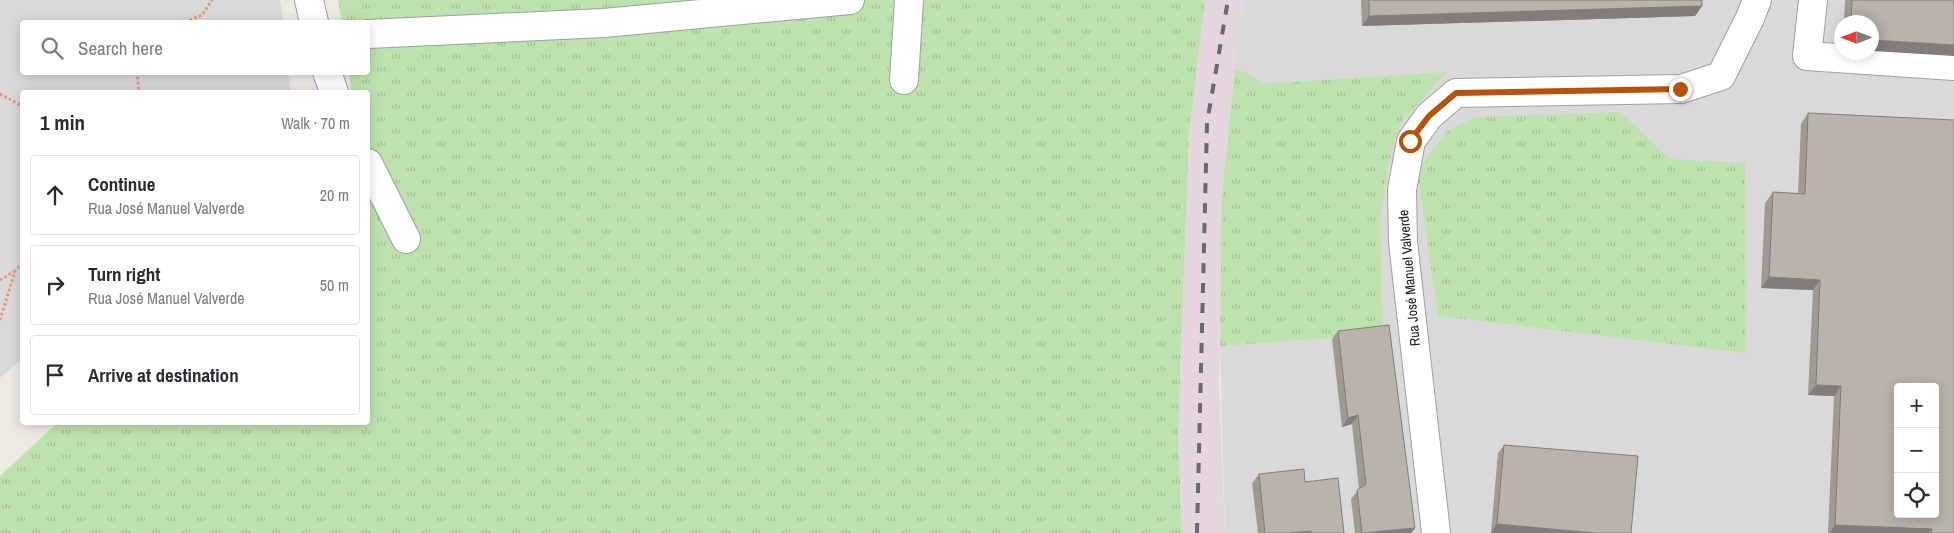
<!DOCTYPE html>
<meta charset="utf-8">
<style>
:root{--surface:#fff;--page:#f7f7f7;--text:#2b2b33;--muted:#7c7c81;--line:#e1e1e2}
body{margin:0;font-family:"Archivo Narrow",sans-serif;background:var(--page);color:var(--text)}
.controls{position:absolute;right:15px;bottom:15px;display:grid;overflow:hidden;border-radius:5px;box-shadow:0 2px 12px #0003}
.controls button{width:45px;height:45px;display:grid;place-items:center;padding:0;border:0;border-bottom:1px solid var(--line);background:var(--surface);color:var(--text);font:25px sans-serif}
.compass{position:absolute;left:1834px;top:15px;width:45px;height:45px;border-radius:50%;background:var(--surface);box-shadow:0 2px 12px #0003;rotate:270deg}
.stop{position:absolute;width:15px;height:15px;margin:-11px;border:4px solid #b45309;border-radius:50%;background:#fff}
.stop.end{background:#b45309;border-color:#fff;box-shadow:0 1px 5px #0008}
.list{margin:0;padding:0;list-style:none}
h2{display:flex;justify-content:space-between;align-items:center;height:65px;margin:0;padding:0 20px;font-size:21px}
h2 small{font-size:16px;font-weight:400;color:var(--muted)}
.list li{display:grid;grid-template-columns:32px 1fr auto;gap:15px;align-items:center;box-sizing:border-box;height:80px;margin:0 10px 10px;padding:0 10px;border:1px solid var(--line);border-radius:5px}
.list b{display:block;font-size:19px;white-space:nowrap}
.list p{margin:0;font-size:16px;white-space:nowrap;color:var(--muted)}
.list em{font-size:16px;font-style:normal;color:var(--muted)}
.icon{flex:none;width:28px;height:28px;fill:none;stroke:currentColor;stroke-width:2;stroke-linecap:round;stroke-linejoin:round}
.map{position:relative;flex:none;width:1954px;height:533px;overflow:hidden}
.search{position:absolute;background:var(--surface);box-shadow:0 2px 12px #0003;left:20px;top:20px;width:350px;height:55px;display:flex;align-items:center;gap:12px;box-sizing:border-box;padding:0 18px;border-radius:5px;color:var(--muted);font-size:19px}
.panel{position:absolute;background:var(--surface);box-shadow:0 2px 12px #0003;left:20px;top:90px;width:350px;height:335px;border-radius:5px}
.map>svg:first-child{display:block}
</style>
<div class="map">
<svg width="1954" height="533" viewBox="0 0 1954 533">
<defs>
<pattern id="grass-tufts" width="24" height="20" patternUnits="userSpaceOnUse" patternTransform="scale(1.25)"><rect width="24" height="20" fill="#bee2ad"/><path d="M3 7l-1-3M5 7V3M7 7l1-3M15 17l-1-3M17 17v-4M19 17l1-3" fill="none" stroke="#a3c194"/></pattern>
</defs>
<rect width="100%" height="100%" fill="#eceae2"/>
<g fill="#dad9d9" fill-rule="evenodd">
<polygon points="0,0 280,0 283,22 22,22 22,72 288,73 291,92 22,92 22,359 0,378"/>
<path d="M1244,0H1954V533H1225L1220,346L1222,195L1238,31ZM1842,22H1872V52H1842ZM1898,387H1935V514H1898Z"/>
</g>
<polygon fill="#e5d5df" points="1205,0 1244,0 1238,31 1222,195 1219,383 1225,533 1182,533 1178,438 1189,135"/>
<g fill="url(#grass-tufts)">
<polygon points="338,0 1205,0 1189,135 1178,438 1182,533 0,533 0,476 57,423 368,422 368,92 351,92 349,73 368,72 368,22 342,22"/>
<polygon points="1235,69 1246,72 1262,84 1447,72 1402,121 1391,150 1380,221 1383,334 1220,346 1222,195"/>
<polygon points="1620,112 1670,159 1745,163 1746,353 1438,316 1418,175 1427,157 1447,131 1476,117"/>
</g>
<g fill="none" stroke-linecap="round" stroke-linejoin="round">
<defs>
<g id="minor">
<polyline points="309,0 314,22"/>
<polyline points="1813,0 1807,56 1954,66"/>
<polyline points="368,34 604,23 850,0"/>
<polyline points="327,72 334,92"/>
<polyline points="904,80 909,0"/>
<polyline points="368,163 406,239"/>
<polyline points="1436,533 1403,242 1402,190 1411,141 1429,116 1456,93 1681,89 1721,76 1750,18 1757,0"/>
</g>
</defs>
<use href="#minor" stroke="#a0a0a0" stroke-width="30"/>
<g stroke="#eb9475" stroke-width="3" stroke-dasharray="2.5 2.5" stroke-linecap="butt">
<polyline points="185,22 202,15 212,0"/>
<polyline points="137,72 139,92"/>
<polyline points="0,94 22,106"/>
<polyline points="0,280 15,271"/>
<polyline points="0,320 15,271 22,263"/>
</g>
<use href="#minor" stroke="#fff" stroke-width="28"/>
<polyline stroke="#6a6a6a" stroke-width="4" stroke-dasharray="10 10" stroke-linecap="butt" points="1197,533 1207,123 1228,0"/>
</g>
<g fill="#9f9a94">
<polygon points="1361,0 1702,0 1702,6 1695,16 1362,26"/>
<polygon points="1845,0 1954,0 1872,22 1844,22"/>
<polygon points="1808,113 1954,533 1828,533 1834,396 1808,395 1813,290 1761,288 1765,203 1773,192 1798,193 1801,124"/>
<polygon points="1338,331 1415,528 1411,533 1355,533 1351,499 1359,489 1352,424 1342,427 1332,339"/>
<polygon points="1504,445 1631,533 1491,533 1498,453"/>
<polygon points="1259,474 1305,482 1344,533 1258,533 1252,483"/>
</g>
<g fill="#827d78">
<polygon points="1702,6 1695,16 1362,26 1369,16"/>
<polygon points="1872,40 1954,45 1954,56 1872,51"/>
<polygon points="1769,277 1820,280 1813,290 1761,288"/>
<polygon points="1816,385 1841,386 1834,396 1808,395"/>
<polygon points="1358,415 1352,424 1342,427 1348,418"/>
<polygon points="1497,524 1596,533 1491,533"/>
<polygon points="1835,525 1932,529 1929,533 1830,533"/>
<polygon points="1415,528 1411,533 1368,533"/>
<polygon points="1311,531 1309,533 1289,533"/>
</g>
<g fill="#b9b3ac" stroke="#827d78" fill-rule="evenodd">
<polygon points="1369,0 1702,0 1702,6 1369,16"/>
<polygon points="1852,0 1954,0 1954,45 1872,40 1872,22 1851,22"/>
<path d="M1808,113L1954,120V533H1931L1932,529L1835,525L1841,386L1816,385L1820,280L1769,277L1773,192L1805,194ZM1898,387H1935V514H1898Z"/>
<polygon points="1389,325 1415,528 1362,533 1357,490 1366,484 1358,415 1348,418 1338,331"/>
<polygon points="1504,445 1638,456 1631,533 1596,533 1497,524"/>
<polygon points="1304,469 1305,482 1338,478 1344,533 1311,533 1311,531 1289,533 1265,533 1259,474"/>
</g>
<g fill="none" stroke-linecap="round" stroke-linejoin="round">
<polyline stroke="#b45309" stroke-width="6" points="1410,141 1429,116 1456,93 1680,89"/>
</g>
<g text-anchor="middle" dominant-baseline="central" stroke-width="5" stroke-linejoin="round" paint-order="stroke">
<g font-size="14" fill="#1c1c1c" stroke="#fff">
<text transform="translate(1409 278) rotate(-95)">Rua José Manuel Valverde</text>
</g>
</g>
</svg>
<div class="controls">
<button>+</button>
<button>−</button>
<button><svg class="icon" aria-label="locate" viewBox="0 0 24 24"><circle cx="12" cy="12" r="6"/><path d="M12 2v4M12 18v4M2 12h4M18 12h4"/></svg></button>
</div>
<svg class="compass" viewBox="-18 -18 36 36"><path d="M0-13l5 13h-10z" fill="#e53935"/><path d="M0 13l5-13h-10z" fill="#7c7c81"/></svg>
<div class="stop" style="left:1410px;top:141px"></div>
<div class="stop end" style="left:1680px;top:89px"></div>
<div class="search"><svg class="icon" aria-label="search" viewBox="0 0 24 24"><circle cx="10" cy="10" r="6"/><path d="M15 15l6 6"/></svg>Search here</div>
<section class="panel">
<h2>1 min<small>Walk · 70 m</small></h2>
<ul class="list">
<li><svg class="icon" aria-label="ahead" viewBox="0 0 24 24"><path d="M12 20V5M6 11l6-6 6 6"/></svg><div><b>Continue</b><p>Rua José Manuel Valverde</p></div><em>20 m</em></li>
<li><svg class="icon" aria-label="right" viewBox="0 0 24 24"><path d="M7 20v-9h11M14 6l5 5-5 5"/></svg><div><b>Turn right</b><p>Rua José Manuel Valverde</p></div><em>50 m</em></li>
<li><svg class="icon" aria-label="arrive" viewBox="0 0 24 24"><path d="M6 21V4h12l-3 4 3 4H6"/></svg><div><b>Arrive at destination</b></div></li>
</ul>
</section>
</div>
